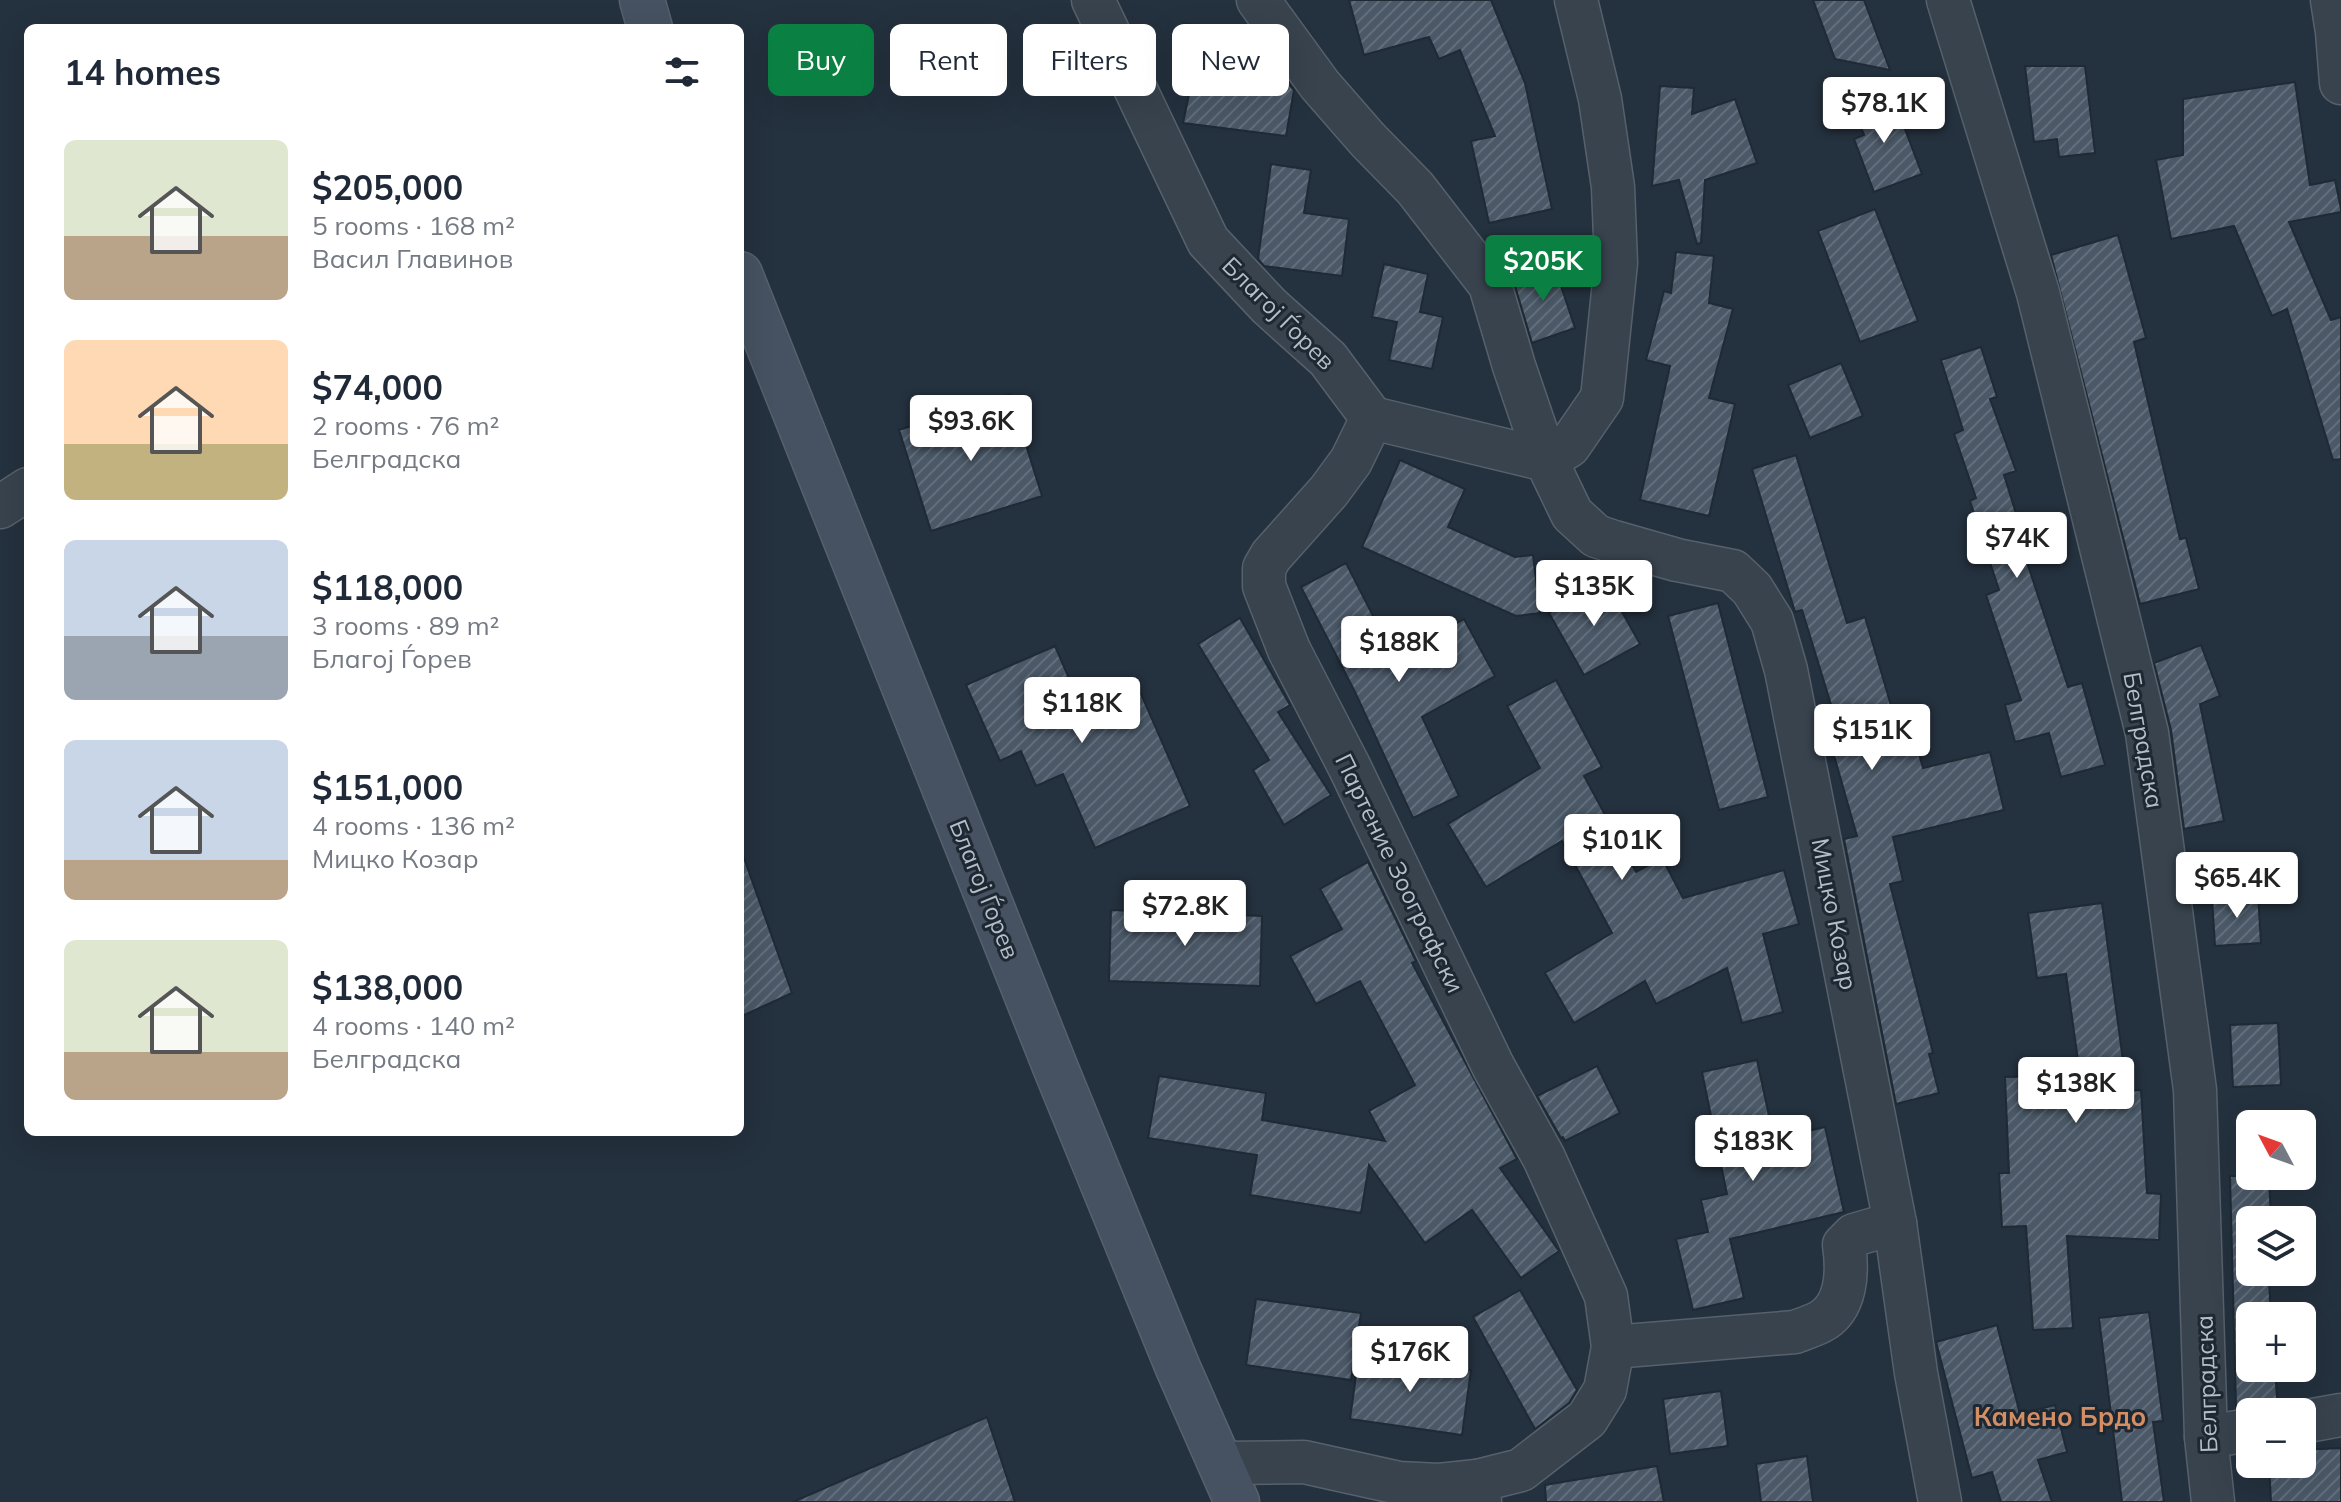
<!DOCTYPE html>
<html lang="en">
<head>
<meta charset="utf-8">
<style>
  :root { --surface:#fff; --page:#f6f6f7; --text:#1f2937; --muted:#747a83; --accent:#0b8043 }
  body { margin:0; font-family:Mulish,sans-serif; background:var(--page); color:var(--text); height:100vh; display:flex; flex-direction:column; font-size:30px; white-space:nowrap }
  * { box-sizing:border-box; margin:0 }
  p { font-size:26px; color:var(--muted) }
  .icon { flex:none; width:44px; height:44px; fill:none; stroke:currentColor; stroke-width:2; stroke-linecap:round; stroke-linejoin:round }
  .map { position:relative; flex:1; overflow:hidden }
  .details { position:absolute; left:24px; top:24px; width:720px; height:1112px; display:flex; flex-direction:column; background:var(--surface); border-radius:12px; box-shadow:0 8px 32px #0002 }
  .details>* { flex:none }
  .top-card { position:absolute; left:768px; top:24px; width:760px; height:72px; display:flex; gap:16px }
  .needle { width:52px; rotate:311deg }
  .fabs { position:absolute; left:2236px; top:1110px; display:grid; gap:16px }
  .fabs a { display:grid; place-items:center; width:80px; height:80px; border-radius:12px; background:var(--surface); box-shadow:0 8px 32px #0002; font-size:40px }
  .price { position:absolute; translate:-50% -68px; padding:0 18px; border-radius:8px; background:#fff; color:#222; font-size:26px; line-height:52px; filter:drop-shadow(0 2px 4px #0008) }
  .price::after { content:''; position:absolute; left:50%; top:48px; width:24px; height:18px; margin-left:-12px; background:inherit; clip-path:polygon(0 0,100% 0,50% 100%) }
  .price.active { background:var(--accent); color:#fff }
  ul { padding:0; list-style:none }
  li { display:flex; align-items:center; gap:24px; height:200px; padding:0 40px }
  li span { display:grid; place-items:center; flex:none; width:224px; height:160px; border-radius:12px; color:#555 }
  li>.icon { margin-inline-start:auto }
  span .icon { width:96px; height:96px; fill:#fffc; stroke-width:1 }
  li b { font-size:34px }
  h2 { display:flex; justify-content:space-between; align-items:center; height:96px; padding:0 40px; font-size:34px }
  .tag { padding:0 28px; border-radius:12px; background:var(--surface); box-shadow:0 8px 32px #0002; font-size:28px; line-height:72px }
  .tag.active { background:var(--accent); color:#fff }
  .map>svg:first-child { display:block }
  .building { fill:url(#building-hatch); stroke:#1f2a35; stroke-width:2 }
  .lines { fill:none; stroke-linecap:round; stroke-linejoin:round }
  .street-casing { stroke:#56616c; stroke-width:45 }
  .secondary-casing { stroke:#56616c; stroke-width:47 }
  .street { stroke:#38434e; stroke-width:42 }
  .secondary { stroke:#465261; stroke-width:44 }
  .labels { text-anchor:middle; dominant-baseline:central; stroke-width:6; stroke-linejoin:round; paint-order:stroke }
  .street-label { font-size:24px; fill:#b4bec9; stroke:#1d2833 }
  .neighbourhood-label { font-size:26px; font-weight:bold; fill:#d48e64; stroke:#1d2833 }
</style>
</head>
<body>
<div class="map">
<svg width="2341" height="1502" viewBox="0 0 2341 1502">
  <defs>
    <pattern id="building-hatch" width="6" height="6" patternUnits="userSpaceOnUse" patternTransform="scale(2)"><rect width="6" height="6" fill="#4a5867"/><path d="M-1 1l2-2M0 6l6-6M5 7l2-2" fill="none" stroke="#626e7b"/></pattern>
  </defs>
  <rect width="100%" height="100%" fill="#24313e"/>
  <g class="building">
    <path d="M1349,0h142l34,83 27,126 -63,14 -18,-82 24,-5 -35,-86 -21,9 -10,-22 -65,18z"/>
    <path d="M1813,0h51l26,70 -55,-11z"/>
    <path d="M1183,23l69,11 -4,44 41,6 5,6 -8,46 -103,-13 10,-48 -18,-3z"/>
    <path d="M2025,66h60l10,87 -36,4 -2,-18 -23,3z"/>
    <path d="M2295,82l15,103 25,-5 6,29v3l-52,10 42,98 10,-3v142l-8,1 -46,-151 -15,7 -38,-90 -63,13 -15,-79 27,-5v-56z"/>
    <path d="M1660,86l34,2 -2,26 43,-15 22,64 -52,17 -4,63 -4,1 -18,-64 -27,6z"/>
    <path d="M1851,99l44,4 27,71 -48,18 -20,-53 10,-4z"/>
    <path d="M1271,164l40,6 -7,43 45,6 -7,57 -78,-10 -6,-7z"/>
    <path d="M1875,209l43,112 -58,21 -42,-111z"/>
    <path d="M2118,235l28,103 -12,4 46,197 6,-1 13,51 -59,15 -89,-349z"/>
    <path d="M1676,252l38,4 -5,47 24,6 -24,89 26,6 -26,112 -69,-16 30,-134 -24,-6 18,-69 7,2z"/>
    <path d="M1553,262l22,66 -43,15 -20,-67z"/>
    <path d="M1384,264l44,10 -8,38 23,5 -11,52 -43,-9 8,-38 -25,-5z"/>
    <path d="M1981,347l16,50 -7,2 26,72 -12,4 21,67 -4,2 47,143 14,-4 23,82 -44,12 -12,-44 -34,9 -10,-37 16,-5 -35,-105 13,-5 -29,-89 6,-3 -22,-64 9,-4 -22,-70z"/>
    <path d="M1841,363l22,53 -53,22 -22,-53z"/>
    <path d="M1010,394l32,102 -111,35 -32,-101z"/>
    <path d="M1796,455l51,168 18,-6 30,102 13,-4 15,53 67,-16 14,58 -111,27 10,44 -13,3 43,169 -4,1 10,39 -43,11 -52,-265 13,-3 -28,-98 11,-4 -38,-124 -7,2 -43,-143z"/>
    <path d="M1400,460l65,29 -17,38 67,30 18,-2 7,58 -24,3 -154,-69z"/>
    <path d="M1346,563l48,94 70,-38 31,57 -73,41 37,79 -46,22 -58,-126 -54,-105z"/>
    <path d="M1604,580l36,64 -56,31 -35,-62z"/>
    <path d="M1718,603l50,194 -49,13 -51,-194z"/>
    <path d="M1240,618l50,87 -12,7 53,83 -47,30 -31,-55 16,-10 -71,-116z"/>
    <path d="M2201,645l19,51 -20,8 24,117 -40,8 -13,-99 -17,-67z"/>
    <path d="M1055,646l28,65 55,-24 52,119 -95,42 -32,-74 -27,12 -15,-35 -21,10 -34,-76z"/>
    <path d="M1556,680l46,87 -18,9 52,96 26,-14 21,40 101,-28 15,54 -36,10 20,78 -41,11 -15,-55 -71,36 -11,-23 -71,42 -29,-50 67,-40 -50,-92 -76,46 -38,-63 92,-56 -33,-62z"/>
    <path d="M744,858l48,135 -52,24v-158z"/>
    <path d="M1368,862l48,99 -4,2 105,196 -17,9 59,83 -38,27 -49,-68 -47,33 -56,-78 -8,48 -111,-18 7,-40 -109,-17 11,-62 107,17 -4,27 123,21 -16,-30 46,-26 -55,-104 -44,23 -26,-48 52,-27 -22,-40z"/>
    <path d="M2258,894l3,49 -46,3 -3,-48z"/>
    <path d="M2102,903l25,188 14,-1 6,103 14,1 -2,46 -92,-4 6,92 -40,2 -7,-104 -24,1 -3,-54h10l-4,-96 75,-2 -14,-101 -29,4 -9,-65z"/>
    <path d="M1111,910l151,6 -2,70 -151,-5z"/>
    <path d="M2278,1023l3,62 -48,2 -3,-62z"/>
    <path d="M1757,1060l17,79 51,-12 19,85 -114,27 14,59 -51,12 -17,-71 32,-7 -7,-32 26,-6 -25,-122z"/>
    <path d="M1597,1066l23,47 -55,28 -2,-4 -2,1 -24,-42z"/>
    <path d="M2230,1176h39l2,44h-21v52h23l1,9h-5l2,35h-21v52h25l3,44h-13l-7,-5 -11,-1 -11,2z"/>
    <path d="M1520,1290l57,100 -8,13 -34,26 -62,-112z"/>
    <path d="M1256,1299l105,14 -10,67 -105,-15z"/>
    <path d="M2149,1312l14,109 -10,1 11,80h-42l-23,-184z"/>
    <path d="M1997,1325l23,89 35,-9 12,47 -29,8 14,42h-51l-9,-30 -20,6 -36,-136z"/>
    <path d="M1359,1354l112,16 -9,65 -112,-16z"/>
    <path d="M1721,1391l7,55 -58,8 -7,-55z"/>
    <path d="M987,1417l28,85h-222z"/>
    <path d="M2341,1448v54h-70l-2,-38h33v-14z"/>
    <path d="M1807,1456l6,46h-52l-5,-38z"/>
    <path d="M1657,1466l7,36h-118l-1,-17z"/>
  </g>
  <g class="lines">
    <g class="street-casing">
      <g id="street">
        <path d="M1093,0l115,241 61,65 59,53 44,59 174,42"/>
        <path d="M1258,0l62,85 48,55 47,48 75,97 24,81 32,94 26,54 24,22 18,6 63,18 56,11 19,18 20,32 14,49 109,553 21,150 24,129"/>
        <path d="M1948,0l90,293 109,440 48,357 11,347 7,65"/>
        <path d="M2332,0l5,32 4,51"/>
        <path d="M1372,418l-21,43 -22,30 -58,65 -7,12v18l25,64 60,116 144,300 51,92 62,138 7,51 -8,43 -18,29 -66,51 -44,11"/>
        <path d="M1546,460l23,-14 33,-48 14,-135 -3,-76 -13,-88 -24,-99"/>
        <path d="M0,507l28,-18"/>
        <path d="M1613,1347l182,-15c8,-3 17,-6 25,-10 27,-14 28,-50 24,-77l10,-10 41,-12"/>
        <path d="M2302,1422l39,-7"/>
        <path d="M2206,1437l44,-7"/>
        <path d="M1221,1463l83,-1 95,21 40,2 38,-4 3,21"/>
      </g>
    </g>
    <g class="secondary-casing">
      <g id="secondary">
        <path d="M642,0l8,28"/>
        <path d="M740,274l316,795 122,299 59,134"/>
      </g>
    </g>
    <use href="#street" class="street"/>
    <use href="#secondary" class="secondary"/>
  </g>
  <g class="labels">
    <g class="street-label">
      <text transform="translate(1279 313) rotate(45)">Благој Ѓорев</text>
      <text transform="translate(2144 740) rotate(80)">Белградска</text>
      <text transform="translate(1400 873) rotate(64)">Партение Зоографски</text>
      <text transform="translate(985 889) rotate(68)">Благој Ѓорев</text>
      <text transform="translate(1835 914) rotate(79)">Мицко Козар</text>
      <text transform="translate(2206 1384) rotate(-92)">Белградска</text>
    </g>
    <g class="neighbourhood-label">
      <text x="2060" y="1416">Камено Брдо</text>
    </g>
  </g>
</svg>
<div class="fabs">
<a><svg class="needle" viewBox="-14 -14 28 28"><path d="M0-13l5 13h-10z" fill="#e53935"/><path d="M0 13l5-13h-10z" fill="#747a83"/></svg></a>
<a><svg class="icon" aria-label="layers" viewBox="0 0 24 24"><path d="M12 4l9 5-9 5-9-5zM3 14l9 5 9-5"/></svg></a>
<a>+</a>
<a>−</a>
</div>
<b class="price" style="left:1884px;top:145px">$78.1K</b>
<b class="price active" style="left:1543px;top:303px">$205K</b>
<b class="price" style="left:971px;top:463px">$93.6K</b>
<b class="price" style="left:2017px;top:580px">$74K</b>
<b class="price" style="left:1594px;top:628px">$135K</b>
<b class="price" style="left:1399px;top:684px">$188K</b>
<b class="price" style="left:1082px;top:745px">$118K</b>
<b class="price" style="left:1872px;top:772px">$151K</b>
<b class="price" style="left:1622px;top:882px">$101K</b>
<b class="price" style="left:2237px;top:920px">$65.4K</b>
<b class="price" style="left:1185px;top:948px">$72.8K</b>
<b class="price" style="left:2076px;top:1125px">$138K</b>
<b class="price" style="left:1753px;top:1183px">$183K</b>
<b class="price" style="left:1410px;top:1394px">$176K</b>
<div class="top-card">
<a class="tag active">Buy</a>
<a class="tag">Rent</a>
<a class="tag">Filters</a>
<a class="tag">New</a>
</div>
<section class="details">
<h2>14 homes<svg class="icon" aria-label="filters" viewBox="0 0 24 24"><path d="M4 7h16M4 17h16"/><circle cx="9" cy="7" r="2"/><circle cx="15" cy="17" r="2"/></svg></h2>
<ul>
<li><span style="background:linear-gradient(#dfe7d0 60%,#b9a48a 0)"><svg class="icon" aria-label="home" viewBox="0 0 24 24"><path d="M3 11l9-7 9 7M6 9v11h12V9"/></svg></span><div><b>$205,000</b><p>5 rooms · 168 m²</p><p>Васил Главинов</p></div></li>
<li><span style="background:linear-gradient(#ffd9b3 65%,#c2b280 0)"><svg class="icon" aria-label="home" viewBox="0 0 24 24"><path d="M3 11l9-7 9 7M6 9v11h12V9"/></svg></span><div><b>$74,000</b><p>2 rooms · 76 m²</p><p>Белградска</p></div></li>
<li><span style="background:linear-gradient(#c9d6e8 60%,#9aa5b1 0)"><svg class="icon" aria-label="home" viewBox="0 0 24 24"><path d="M3 11l9-7 9 7M6 9v11h12V9"/></svg></span><div><b>$118,000</b><p>3 rooms · 89 m²</p><p>Благој Ѓорев</p></div></li>
<li><span style="background:linear-gradient(#c9d6e8 75%,#b9a48a 0)"><svg class="icon" aria-label="home" viewBox="0 0 24 24"><path d="M3 11l9-7 9 7M6 9v11h12V9"/></svg></span><div><b>$151,000</b><p>4 rooms · 136 m²</p><p>Мицко Козар</p></div></li>
<li><span style="background:linear-gradient(#dfe7d0 70%,#b9a48a 0)"><svg class="icon" aria-label="home" viewBox="0 0 24 24"><path d="M3 11l9-7 9 7M6 9v11h12V9"/></svg></span><div><b>$138,000</b><p>4 rooms · 140 m²</p><p>Белградска</p></div></li>
</ul>
</section>
</div>
</body>
</html>
